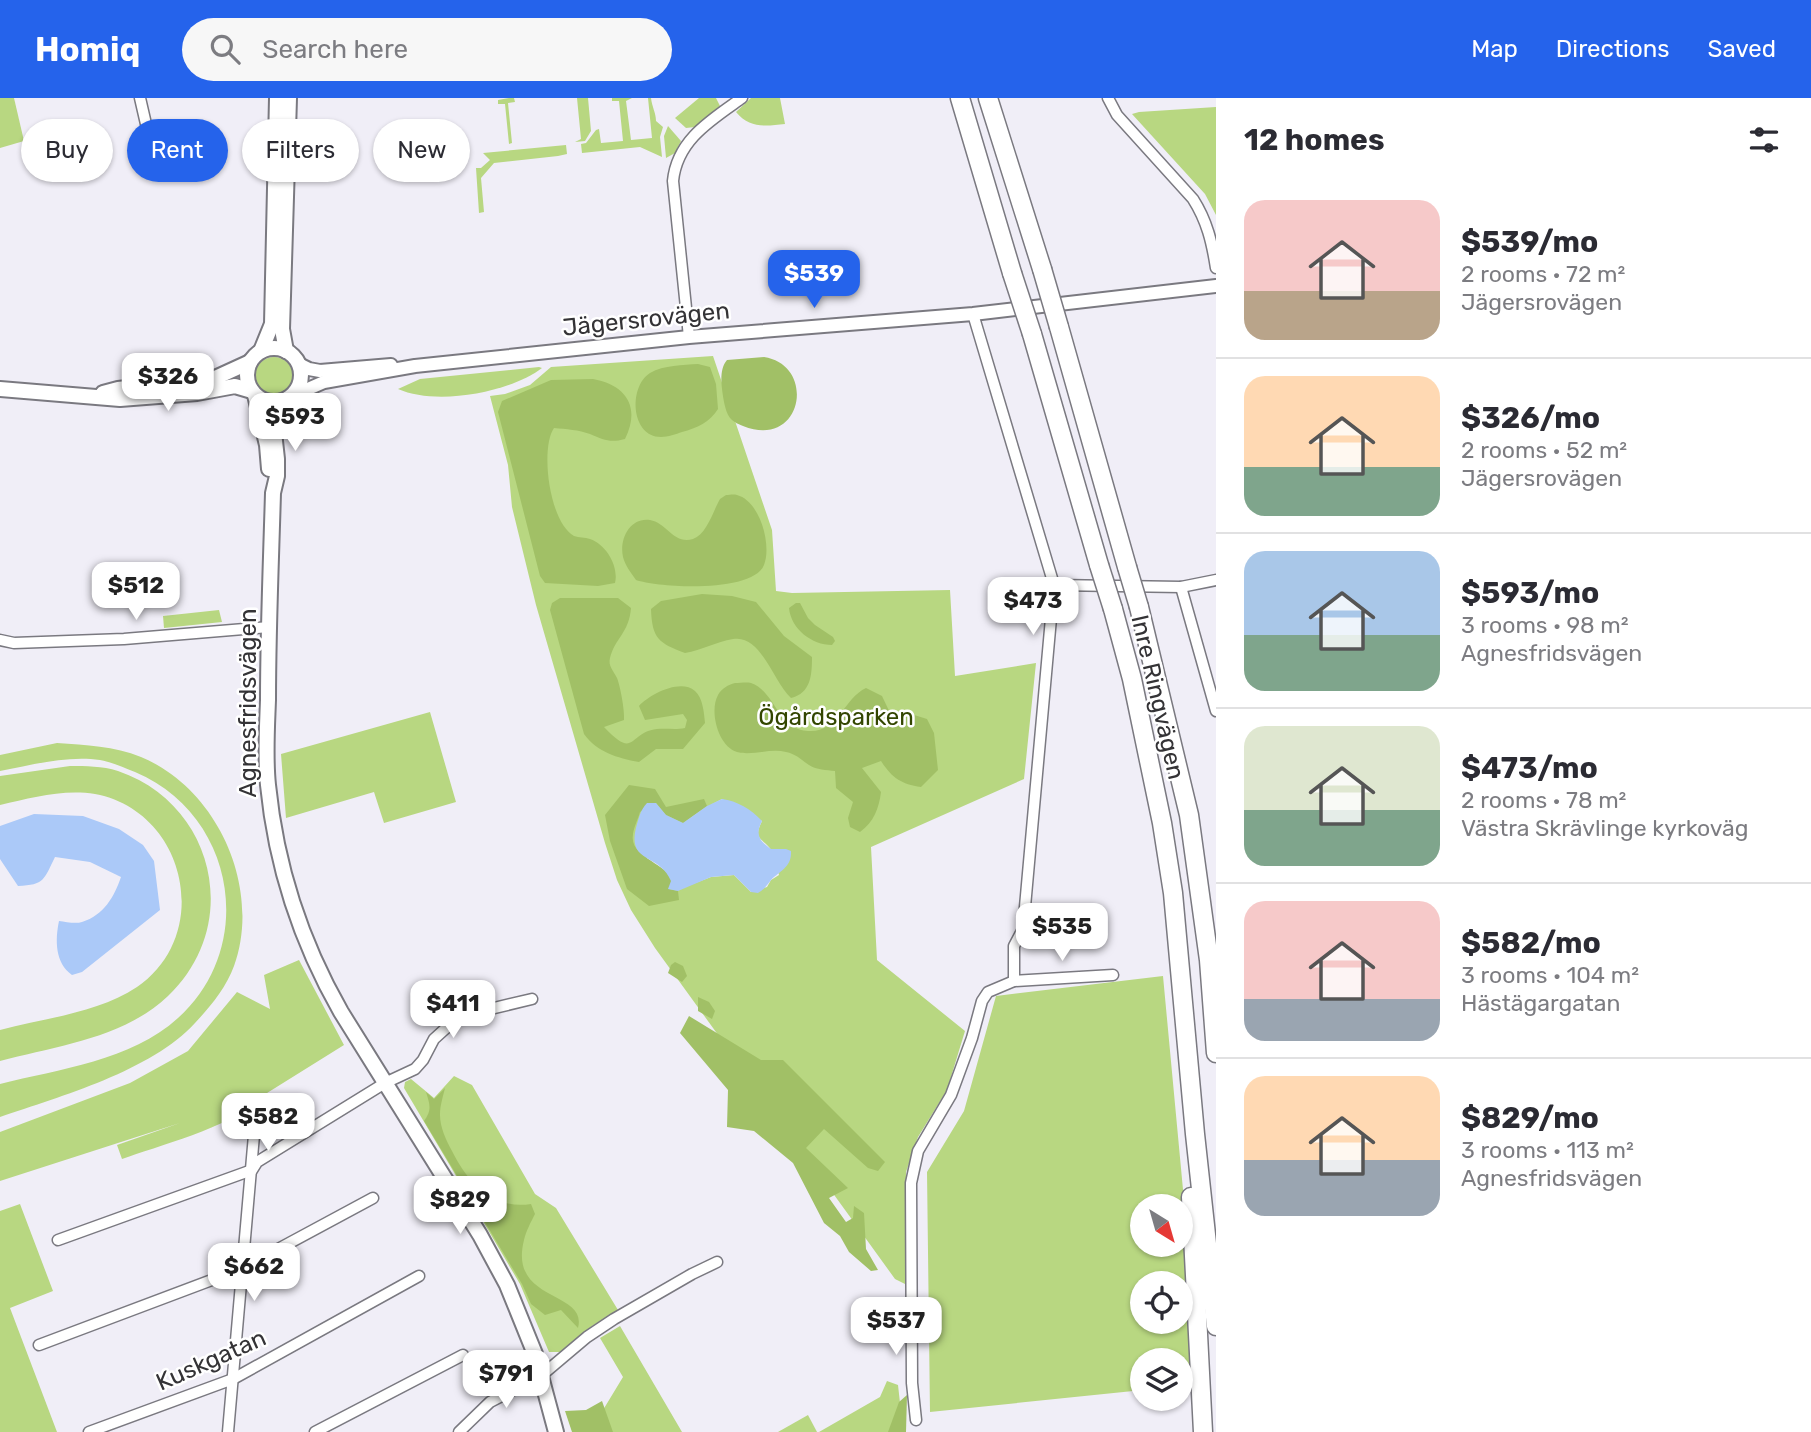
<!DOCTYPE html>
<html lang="en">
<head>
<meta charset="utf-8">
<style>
  :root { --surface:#fff; --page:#f7f7f7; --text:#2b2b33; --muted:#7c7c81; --line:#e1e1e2; --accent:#2563eb }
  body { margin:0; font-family:Rubik,sans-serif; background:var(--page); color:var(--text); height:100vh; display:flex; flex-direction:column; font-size:26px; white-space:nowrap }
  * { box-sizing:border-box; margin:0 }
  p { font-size:23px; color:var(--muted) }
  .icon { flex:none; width:38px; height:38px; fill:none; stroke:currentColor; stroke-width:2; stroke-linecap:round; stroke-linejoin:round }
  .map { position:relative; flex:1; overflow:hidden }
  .sheet { display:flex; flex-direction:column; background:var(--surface); width:595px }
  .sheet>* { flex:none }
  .guide { position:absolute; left:21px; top:21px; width:665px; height:63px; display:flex; gap:14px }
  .needle { width:46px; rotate:143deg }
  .controls { position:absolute; left:1130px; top:1096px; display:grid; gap:14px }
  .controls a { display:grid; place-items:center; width:63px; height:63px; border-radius:50%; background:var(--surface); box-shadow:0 2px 5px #0004; font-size:35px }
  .price { position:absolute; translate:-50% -60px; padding:0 16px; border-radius:14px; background:#fff; color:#222; font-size:23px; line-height:46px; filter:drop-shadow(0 2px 4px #0008) }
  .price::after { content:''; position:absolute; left:50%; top:42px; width:21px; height:16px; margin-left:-10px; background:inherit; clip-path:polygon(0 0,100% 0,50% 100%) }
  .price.current { background:var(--accent); color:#fff }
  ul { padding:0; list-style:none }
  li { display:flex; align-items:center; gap:21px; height:175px; padding:0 28px }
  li+li { border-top:2px solid var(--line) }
  li span { display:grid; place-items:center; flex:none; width:196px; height:140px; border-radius:21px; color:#555 }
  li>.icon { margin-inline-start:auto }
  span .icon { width:84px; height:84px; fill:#fffc; stroke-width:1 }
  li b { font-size:30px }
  h2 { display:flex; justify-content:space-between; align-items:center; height:84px; padding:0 28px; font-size:30px }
  .tag { padding:0 24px; border-radius:32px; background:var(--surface); box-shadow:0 2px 5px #0004; font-size:24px; line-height:63px }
  .tag.current { background:var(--accent); color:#fff }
  header { display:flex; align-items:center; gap:42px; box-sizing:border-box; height:98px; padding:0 35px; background:var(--accent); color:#fff }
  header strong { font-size:33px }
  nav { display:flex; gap:38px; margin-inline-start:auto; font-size:24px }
  .search { width:490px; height:63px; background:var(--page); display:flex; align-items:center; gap:18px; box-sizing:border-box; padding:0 24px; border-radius:38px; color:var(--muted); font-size:26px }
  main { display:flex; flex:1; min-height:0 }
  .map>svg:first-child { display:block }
  .green { fill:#b8d781; fill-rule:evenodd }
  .forest { fill:#a1c066 }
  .water { fill:#abc9f8 }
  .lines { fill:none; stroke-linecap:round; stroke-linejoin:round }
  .minor-casing { stroke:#7a7980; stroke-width:13 }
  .tertiary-casing { stroke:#7a7980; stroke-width:16 }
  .secondary-casing { stroke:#7a7980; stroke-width:18 }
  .motorway-casing { stroke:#7a7980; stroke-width:21 }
  .minor { stroke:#fff; stroke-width:10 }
  .tertiary { stroke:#fff; stroke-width:12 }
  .secondary { stroke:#fff; stroke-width:14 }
  .motorway { stroke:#fff; stroke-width:18 }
  .motorway-bridge-casing { stroke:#7a7980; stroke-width:21; stroke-linecap:butt }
  .motorway-bridge { stroke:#fff; stroke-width:18 }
  .labels { text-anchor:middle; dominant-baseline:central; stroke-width:5; stroke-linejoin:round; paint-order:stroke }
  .street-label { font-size:24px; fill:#343336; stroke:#fff }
  .park-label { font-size:24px; fill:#334600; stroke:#fff }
</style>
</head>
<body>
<header>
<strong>Homiq</strong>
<div class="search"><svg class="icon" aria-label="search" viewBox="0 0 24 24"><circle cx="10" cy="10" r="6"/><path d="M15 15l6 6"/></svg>Search here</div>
<nav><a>Map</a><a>Directions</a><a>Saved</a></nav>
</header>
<main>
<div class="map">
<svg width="1216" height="1334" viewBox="0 0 1216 1334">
  <rect width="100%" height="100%" fill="#f0eef7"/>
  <g class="green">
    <path d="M0,0h14l10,43 -24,7z"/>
    <path d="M509,0h5l1,4 -7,1 4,40 -3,1 -4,-40h-7v-4z"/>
    <path d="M577,0h11l3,33 -6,10 -10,1 6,-3z"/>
    <path d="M612,0h20l-6,3 5,39 21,-2 -4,-40h3c1,9 5,15 5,23l7,6 -3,10 2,20 -22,-10 -58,6 -1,-9 5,-1 10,-13 3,-1 2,14 22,-2 -4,-40h-7z"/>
    <path d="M699,0h17l4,8 -25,21 -9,1 -11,-10z"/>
    <path d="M751,0h29l5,26c-19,2 -35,5 -49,-12z"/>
    <path d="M1216,9v108l-11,-21 -73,-80 7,-2z"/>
    <path d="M668,28l13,15 -6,12 -9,5 -2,-22z"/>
    <path d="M566,47l1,9 -9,2 -64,7 -13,15 3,34 -5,1 -3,-45h5l9,-8 -7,-7z"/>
    <path d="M713,258l59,174 4,61 16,2 158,-3 5,86 81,-13 -12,116 -153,68 6,113 88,71 -18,59 -29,47 -12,35 -1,112 -10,-5 -26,-36 -214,-295 -24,-38 -14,-30 -12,-37 -69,-238 -24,-98 -4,-42 -18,-69 15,-2 25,-9 21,-18zM722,701l40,22c-10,20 1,16 10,30 4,6 5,17 7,24l-8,5 -4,7 -16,5 -17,-17 -23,2 -21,8 -44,-26c23,-23 46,-46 76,-60z"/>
    <circle cx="274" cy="278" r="19"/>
    <path d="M539,269l3,1c-33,25 -106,38 -144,21l22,-10z"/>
    <path d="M219,512l3,12 -58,6 -1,-12z"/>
    <path d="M430,614l26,90 -72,21 -10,-31 -88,26 -5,-64z"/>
    <path d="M57,645c29,2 57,3 84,14 77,32 121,131 93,209 -8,22 -24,41 -39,57 -44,48 -134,73 -195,94v-33c59,-15 131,-23 178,-66 80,-72 57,-204 -43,-246 -11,-4 -23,-10 -35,-12 -32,-5 -68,5 -100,11v-16z"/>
    <path d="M70,668c16,0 32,0 48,5 97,33 125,154 50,225 -44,42 -111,50 -168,65v-31c45,-12 98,-17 137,-43 77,-53 49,-176 -42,-193 -33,-5 -64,4 -95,11v-29z"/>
    <path d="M299,862l45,85 -85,53c-21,27 -102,48 -137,61l-5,-14 63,-22 -180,58v-49l130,-49 58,-32 49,-59 33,17 -6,-34z"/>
    <path d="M1163,878l25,267 4,142 -11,1v-26h-38v30l-213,22 -3,-240 37,-61 32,-115zM1143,1108h38v38h-38zM1143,1185h38v38h-38z"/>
    <path d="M454,978l18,9 63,109 21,14 62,102 -26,16 -31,26h-12l-29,-68 -116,-196 1,-6 6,-3 23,19z"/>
    <path d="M20,1106l33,87 -43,17 47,124h-57v-221z"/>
    <path d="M620,1228l62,106h-71l-8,-22 20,-33 -23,-39z"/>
    <path d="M887,1283l11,4 2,18 -10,29h-71l61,-35z"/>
    <path d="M808,1317l9,17h-39z"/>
  </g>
  <g class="forest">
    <path d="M764,259c53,8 39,93 -21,69 -13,-5 -16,-10 -19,-24 -2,-12 -6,-32 3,-42z"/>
    <path d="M698,266l12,3 6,17 2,25c-8,13 -21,19 -36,23 -6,2 -14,5 -21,5 -30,0 -33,-50 -11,-64 14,-8 33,-8 48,-9z"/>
    <path d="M593,281c33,6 48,28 32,60 -15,4 -21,1 -35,-5 -11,-4 -24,-5 -36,-6 -14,20 -5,94 20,108 5,2 11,1 16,3 17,6 29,28 25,44l-17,3 -53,-3 -5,-7 -42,-164 4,-11 49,-21z"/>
    <path d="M726,397c4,0 7,-1 11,0 23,6 35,50 27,70 -11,28 -104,23 -128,15 -5,-7 -11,-15 -13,-23 -4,-18 7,-40 27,-37 17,3 24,25 43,19 14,-5 20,-28 27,-40z"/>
    <path d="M702,496l30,2 24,6 28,34 28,21c0,18 -1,36 -21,41 -18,-17 -30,-64 -58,-59 -17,3 -31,11 -48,14 -26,-10 -33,-14 -34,-44l10,-8z"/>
    <path d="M560,500h58l13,10c-2,25 -16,30 -21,50 -2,8 3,12 7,20 3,7 8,33 7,42l-20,7c32,34 24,5 53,2 10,-1 18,1 28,-1l2,-8 -4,-6 -38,6 -6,-14c10,-11 41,-28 56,-15 8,7 9,22 10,32l-22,26h-27l-17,13c-22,-4 -42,-10 -55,-28l-34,-124 2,-7z"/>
    <path d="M796,505h4l8,15 7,7 18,12 2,4 -3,4c-20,0 -41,-16 -43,-37z"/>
    <path d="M735,585c5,0 12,-1 16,0 24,8 27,47 57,48 30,2 36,-33 58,-43l16,8 10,21 19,-3 16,5 7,14 4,37 -17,17c-20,-3 -29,-9 -40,-26l-19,7 19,24c-2,16 -7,30 -21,40l-10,-5 -2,-9 5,-16 -17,-14 -1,-17c-9,-1 -18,-1 -26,-6 -9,-6 -13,-11 -23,-13 -16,-4 -34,4 -49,0 -19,-6 -28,-41 -19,-57 4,-7 10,-10 17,-12z"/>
    <path d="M629,687l26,4 11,18 38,-8 3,7 -24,17 -17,-8 -10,-12 -16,9c-2,7 -6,15 -7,22 -4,23 30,27 39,46l-3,9 9,2 1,9 -30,6 -22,-17 -17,-48 -5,-26z"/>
    <path d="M675,864l8,4 4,10 -5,6 -14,-9 3,-8z"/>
    <path d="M698,899l11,5 6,9 -3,8 -14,-8z"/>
    <path d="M689,918l72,44h22l102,102 -7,9 -10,-3 -44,-39 -18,19 42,40 -19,10 17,24 7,-4 1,-12 10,7 2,36 12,21 -7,1 -22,-19 -9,-16 -16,-13 -31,-60 -39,-32 -27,-4 1,-37 -48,-57z"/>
    <path d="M445,990c-2,9 -5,17 -5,27 0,12 6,25 12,36 16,32 41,59 79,53l4,10c-4,8 -9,17 -11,26 -16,63 64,50 54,88l-17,-18 -16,5 -14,-11 -9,-20 -98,-163c8,-11 6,-16 2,-29l8,7z"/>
    <path d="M907,1297l-1,37h-18l11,-30z"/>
    <path d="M602,1303l11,31h-41l-7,-21 21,-1z"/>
  </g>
  <g class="water">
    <path d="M722,701c15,2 29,10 40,22 -7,13 -3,20 9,28h15l5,2c1,16 -11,20 -20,29 -5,6 -6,9 -13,13l-7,-1 -17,-17 -23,2 -33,14 -10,-2 3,-8c-12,-29 -46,-16 -34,-57 3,-9 3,-13 10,-21h9l10,12 17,8 24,-17z"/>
    <path d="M34,716l49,2 36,13 24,16 11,16 6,49 -78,62 -10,3c-17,-12 -17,-35 -13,-54 7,1 17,3 23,1 22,-7 32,-25 39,-45l-31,-15 -35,-5c-11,22 -10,28 -37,29l-18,-27v-33z"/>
  </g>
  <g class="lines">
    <g class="minor-casing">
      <g id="minor">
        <path d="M140,0l12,52"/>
        <path d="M1108,0l9,17 76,84c14,22 19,43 23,69"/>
        <path d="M973,216l81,271 -31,344 -9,17v35"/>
        <path d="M689,239l-16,-156c4,-41 38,-61 69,-83"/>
        <path d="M1054,487l127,2 35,-7"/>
        <path d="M1181,489l35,124"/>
        <path d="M0,542l14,3 110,-4 145,-12"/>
        <path d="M58,1142l194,-70 5,-8 128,-79 30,-14 8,-9 11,-21 21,-19 14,-6 63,-15"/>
        <path d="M39,1247l202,-76 132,-71"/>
        <path d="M916,1322l-4,-37 -1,-200 7,-32 33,-56 21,-57 10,-37 6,-9 26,-11 99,-6"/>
        <path d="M89,1334l144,-53 186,-103"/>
        <path d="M228,1334l26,-297"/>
        <path d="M315,1334l148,-77"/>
        <path d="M459,1334l31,-30 52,-27 45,-38 27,-18 78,-45 25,-12"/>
      </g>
    </g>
    <g class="tertiary-casing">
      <g id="tertiary">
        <path d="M299,266l10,5 11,2 71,-6"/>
        <path d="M292,298l32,-14 91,-16 274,-29 284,-23 243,-28"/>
      </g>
    </g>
    <g class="secondary-casing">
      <g id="secondary">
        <circle cx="274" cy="277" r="27"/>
        <path d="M261,253l11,-27 5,-226"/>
        <path d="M286,253l-4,-22 7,-231"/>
        <path d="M0,291l120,10 77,-6 38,-7 17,5"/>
        <path d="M103,295l15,-4 97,-11 35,-16"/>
        <path d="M255,297l12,50 2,24"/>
        <path d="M287,301l-10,11 -4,13 4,36v17l-4,17c-2,69 -5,138 -5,207 -1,28 -3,57 0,85 8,80 33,157 73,227l139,223 27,50 28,69 21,78"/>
      </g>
    </g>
    <g class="motorway-casing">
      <g id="motorway">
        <path d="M960,0l52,175"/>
        <path d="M988,0l54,171"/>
        <path d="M1059,229l68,240"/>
        <path d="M1032,236l67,231"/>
        <path d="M1139,509l50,208 20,145 7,93"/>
        <path d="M1113,511l19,70 30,144 11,70 22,241 21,192"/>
        <path d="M1191,1099l12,235"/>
      </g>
    </g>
    <use href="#minor" class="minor"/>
    <use href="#tertiary" class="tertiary"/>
    <use href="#secondary" class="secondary"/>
    <use href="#motorway" class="motorway"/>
    <g class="motorway-bridge-casing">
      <g id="motorway-bridge">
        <path d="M1042,171l17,58"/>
        <path d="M1012,175l20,61"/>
        <path d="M1099,467l14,44"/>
        <path d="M1127,469l12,40"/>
      </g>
    </g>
    <use href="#motorway-bridge" class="motorway-bridge"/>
  </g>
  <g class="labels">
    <g class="street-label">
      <text transform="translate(646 221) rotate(-6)">Jägersrovägen</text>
      <text transform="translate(1158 599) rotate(77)">Inre Ringvägen</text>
      <text transform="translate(248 605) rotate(-90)">Agnesfridsvägen</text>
      <text transform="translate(211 1262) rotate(-24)">Kuskgatan</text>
    </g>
    <g class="park-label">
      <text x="836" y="619">Ögårdsparken</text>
    </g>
  </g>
</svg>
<div class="controls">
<a><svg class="needle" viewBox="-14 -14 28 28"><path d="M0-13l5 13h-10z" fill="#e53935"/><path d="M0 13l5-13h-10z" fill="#7c7c81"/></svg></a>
<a><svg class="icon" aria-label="locate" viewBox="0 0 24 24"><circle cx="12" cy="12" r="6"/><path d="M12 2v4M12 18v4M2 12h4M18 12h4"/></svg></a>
<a><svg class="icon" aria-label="layers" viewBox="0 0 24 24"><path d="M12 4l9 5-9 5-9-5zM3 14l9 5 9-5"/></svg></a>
</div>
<b class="price current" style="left:814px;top:212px">$539</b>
<b class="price" style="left:168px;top:315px">$326</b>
<b class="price" style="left:295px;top:355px">$593</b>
<b class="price" style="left:136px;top:524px">$512</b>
<b class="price" style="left:1033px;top:539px">$473</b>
<b class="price" style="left:1062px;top:865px">$535</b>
<b class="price" style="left:453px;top:942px">$411</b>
<b class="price" style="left:268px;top:1055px">$582</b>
<b class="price" style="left:460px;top:1138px">$829</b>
<b class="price" style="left:254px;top:1205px">$662</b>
<b class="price" style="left:896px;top:1259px">$537</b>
<b class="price" style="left:506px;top:1312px">$791</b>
<div class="guide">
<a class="tag">Buy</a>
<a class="tag current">Rent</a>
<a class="tag">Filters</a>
<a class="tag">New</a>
</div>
</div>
<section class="sheet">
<h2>12 homes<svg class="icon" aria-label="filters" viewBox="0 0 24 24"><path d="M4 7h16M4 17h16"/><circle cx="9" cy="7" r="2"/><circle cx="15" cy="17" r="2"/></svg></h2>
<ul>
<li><span style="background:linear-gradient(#f6c9c9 65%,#b9a48a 0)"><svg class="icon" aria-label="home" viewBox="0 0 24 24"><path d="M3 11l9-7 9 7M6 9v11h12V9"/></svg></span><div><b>$539/mo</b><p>2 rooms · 72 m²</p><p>Jägersrovägen</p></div></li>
<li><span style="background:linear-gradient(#ffd9b3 65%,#7fa58c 0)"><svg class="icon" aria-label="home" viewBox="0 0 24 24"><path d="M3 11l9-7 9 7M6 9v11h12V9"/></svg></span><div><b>$326/mo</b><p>2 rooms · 52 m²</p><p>Jägersrovägen</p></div></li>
<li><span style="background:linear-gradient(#a9c7e8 60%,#7fa58c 0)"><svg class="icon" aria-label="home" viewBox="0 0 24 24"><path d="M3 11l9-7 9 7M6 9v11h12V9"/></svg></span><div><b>$593/mo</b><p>3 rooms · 98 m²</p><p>Agnesfridsvägen</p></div></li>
<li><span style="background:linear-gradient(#dfe7d0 60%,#7fa58c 0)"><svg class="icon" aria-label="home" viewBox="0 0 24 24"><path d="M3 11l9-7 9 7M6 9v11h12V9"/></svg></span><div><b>$473/mo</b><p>2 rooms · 78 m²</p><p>Västra Skrävlinge kyrkoväg</p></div></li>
<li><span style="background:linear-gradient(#f6c9c9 70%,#9aa5b1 0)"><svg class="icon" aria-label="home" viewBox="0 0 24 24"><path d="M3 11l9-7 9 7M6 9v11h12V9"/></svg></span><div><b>$582/mo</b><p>3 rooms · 104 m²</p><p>Hästägargatan</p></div></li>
<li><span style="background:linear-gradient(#ffd9b3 60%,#9aa5b1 0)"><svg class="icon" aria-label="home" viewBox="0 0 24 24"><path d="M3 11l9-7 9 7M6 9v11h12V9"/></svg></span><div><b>$829/mo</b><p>3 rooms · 113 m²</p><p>Agnesfridsvägen</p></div></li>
</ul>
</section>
</main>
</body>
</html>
